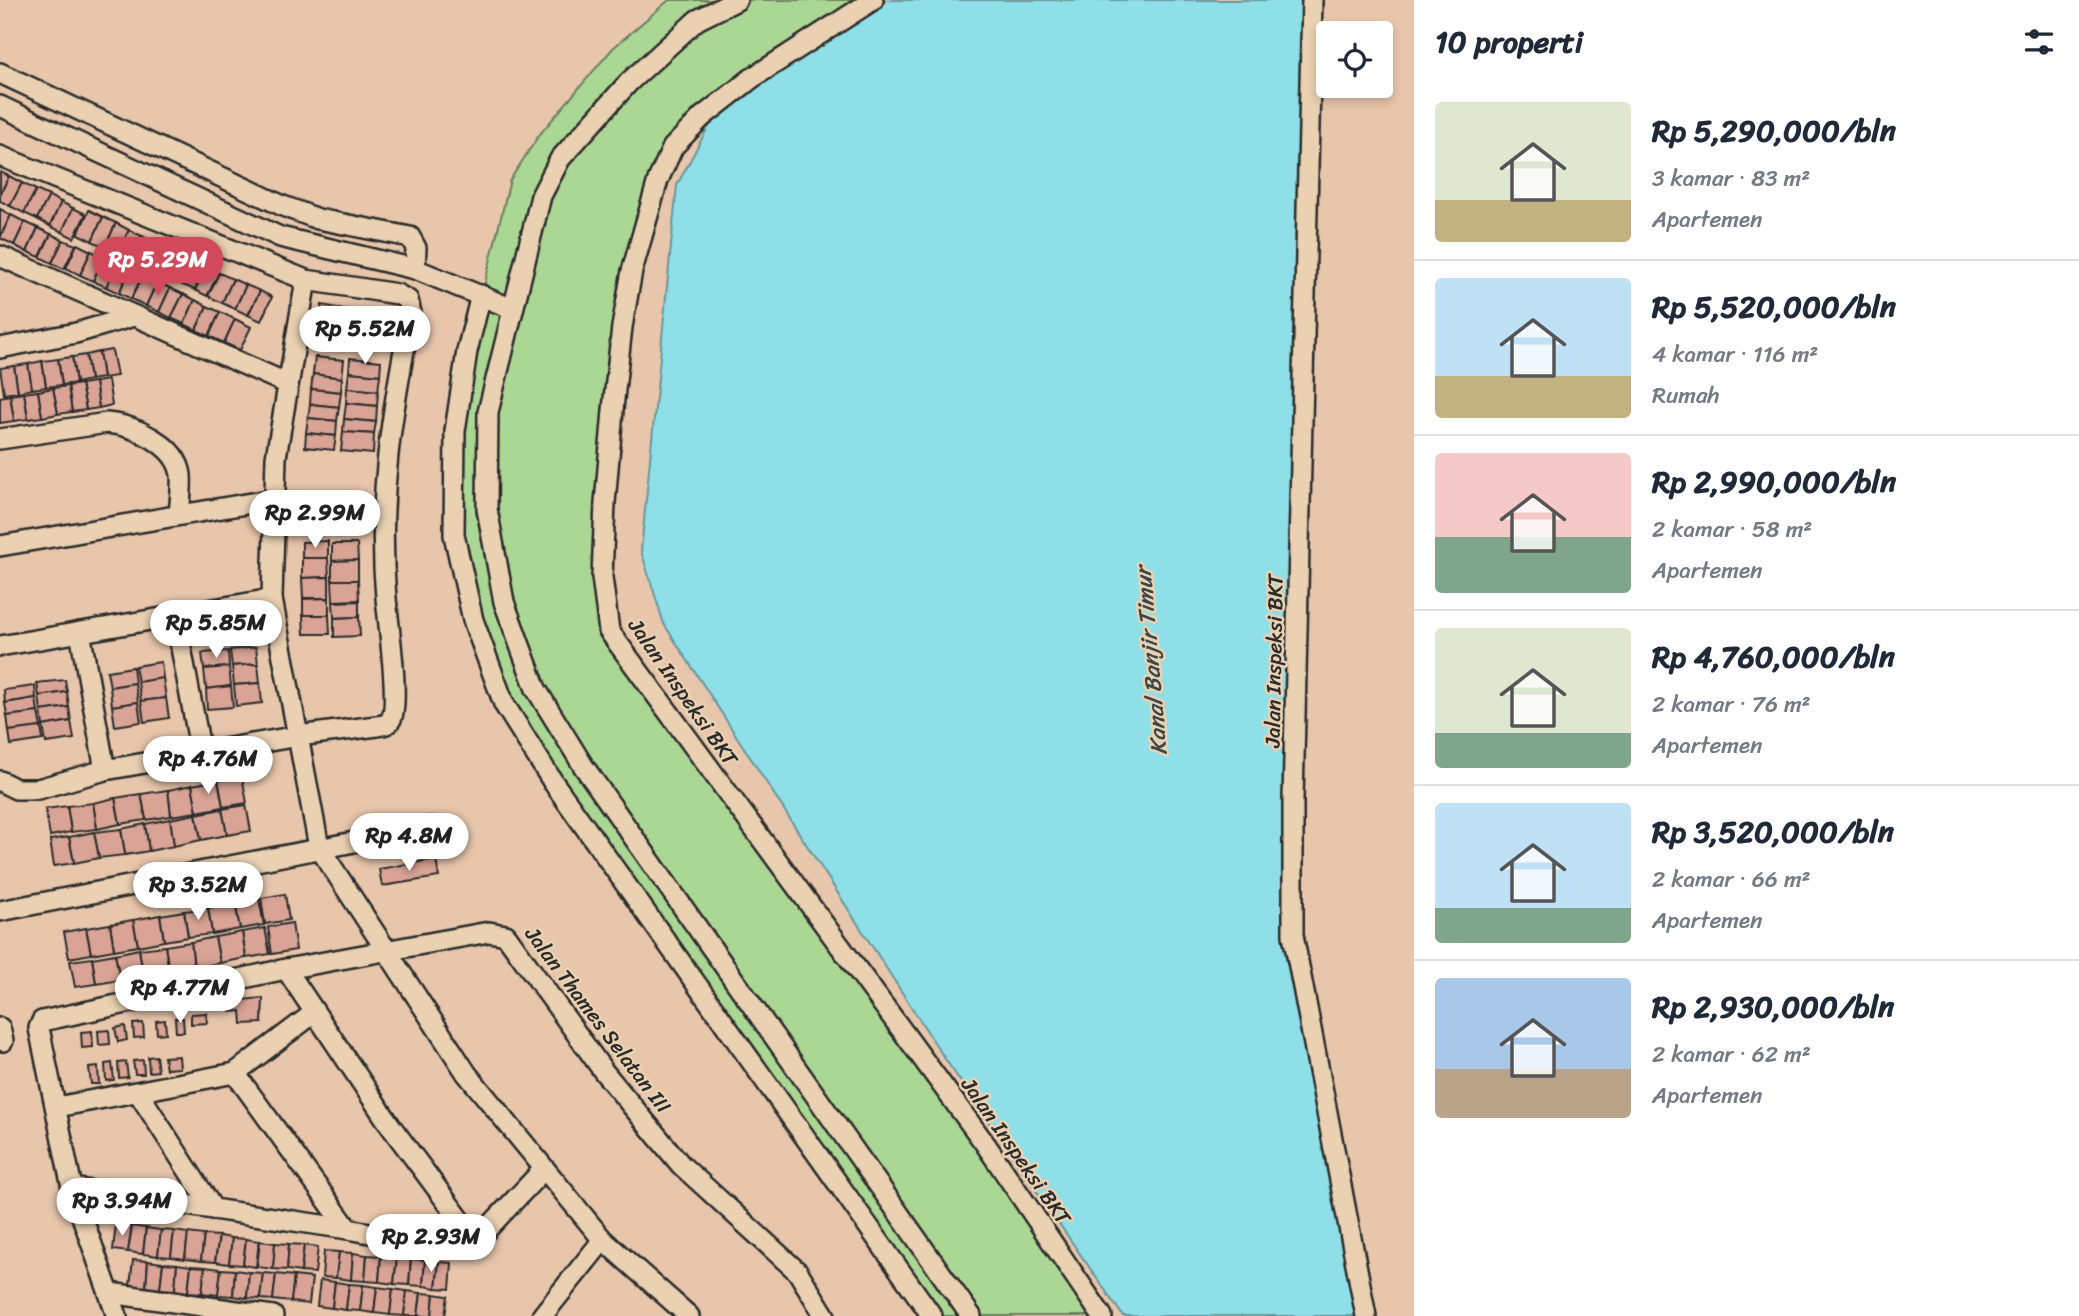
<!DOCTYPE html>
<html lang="id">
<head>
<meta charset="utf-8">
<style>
  :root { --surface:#fff; --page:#f2f2f3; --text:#1f2937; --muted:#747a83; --line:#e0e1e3; --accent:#d1495b }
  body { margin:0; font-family:Sriracha,sans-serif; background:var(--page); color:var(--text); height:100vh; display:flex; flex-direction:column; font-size:26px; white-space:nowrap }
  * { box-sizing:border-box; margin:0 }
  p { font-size:23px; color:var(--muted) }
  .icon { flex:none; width:38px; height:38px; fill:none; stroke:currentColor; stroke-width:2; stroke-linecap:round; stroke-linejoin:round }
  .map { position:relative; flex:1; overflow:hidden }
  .sheet { display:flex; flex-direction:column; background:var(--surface); width:665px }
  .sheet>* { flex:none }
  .controls { position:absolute; left:1316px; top:21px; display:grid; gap:14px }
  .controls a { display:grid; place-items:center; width:77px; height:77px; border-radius:7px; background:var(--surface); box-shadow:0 4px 10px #0003; font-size:35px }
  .price { position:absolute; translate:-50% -60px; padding:0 16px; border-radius:24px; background:#fff; color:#222; font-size:23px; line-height:46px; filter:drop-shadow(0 2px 4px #0008) }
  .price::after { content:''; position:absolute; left:50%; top:42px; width:21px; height:16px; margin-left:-10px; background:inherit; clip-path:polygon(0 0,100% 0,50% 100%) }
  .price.current { background:var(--accent); color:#fff }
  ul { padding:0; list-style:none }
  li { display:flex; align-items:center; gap:21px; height:175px; padding:0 21px }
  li+li { border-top:2px solid var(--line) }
  li span { display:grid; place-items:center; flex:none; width:196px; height:140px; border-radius:7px; color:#555 }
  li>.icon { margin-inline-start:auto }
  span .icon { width:84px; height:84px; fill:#fffc; stroke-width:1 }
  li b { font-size:30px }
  h2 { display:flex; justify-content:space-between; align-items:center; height:84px; padding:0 21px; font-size:30px }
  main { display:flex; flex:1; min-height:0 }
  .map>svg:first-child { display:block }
  .green { fill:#abd795; stroke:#6b8160; stroke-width:2 }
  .water { fill:#8edfe7; stroke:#66979c; stroke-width:2 }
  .building { fill:#d9a496; stroke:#2b2b2b; stroke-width:2 }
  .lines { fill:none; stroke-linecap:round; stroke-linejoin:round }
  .minor-casing { stroke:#2b2b2b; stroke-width:24 }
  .minor { stroke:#e9d1b2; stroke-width:19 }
  .labels { text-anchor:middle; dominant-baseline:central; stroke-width:5; stroke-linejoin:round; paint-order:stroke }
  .street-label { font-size:21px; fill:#2b2b2b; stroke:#e9d1b2 }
  .water-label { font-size:23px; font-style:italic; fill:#3a4647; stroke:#e9d1b2 }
</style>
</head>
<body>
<main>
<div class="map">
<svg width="1414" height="1316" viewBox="0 0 1414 1316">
  <rect width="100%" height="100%" fill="#e8c6ac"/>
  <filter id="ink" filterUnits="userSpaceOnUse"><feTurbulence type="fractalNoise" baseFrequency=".0143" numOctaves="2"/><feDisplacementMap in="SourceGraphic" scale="14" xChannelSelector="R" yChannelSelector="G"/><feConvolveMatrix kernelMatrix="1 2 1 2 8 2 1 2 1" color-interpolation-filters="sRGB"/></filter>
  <g filter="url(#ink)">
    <path class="green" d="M669,0h205l-201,147 -53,199 -11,285 492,685h-170l-427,-612 -50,-169 1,-104 27,-136 28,-115 29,-45 74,-87z"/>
    <path class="water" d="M874,0h428l-15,920 74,396h-238l-178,-257 -281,-435 -23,-73 36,-366 30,-56 36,-44z"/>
    <g class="building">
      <path d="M0,172l9,4 -9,19z"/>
      <path d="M9,176l13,7 -12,23 -10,-5v-6z"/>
      <path d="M22,183l14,7 -12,23 -14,-7z"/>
      <path d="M36,190l13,6 -12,23 -13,-6z"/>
      <path d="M49,196l12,6 -11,24 -13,-7z"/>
      <path d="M61,202l12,6 -11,24 -12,-6z"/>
      <path d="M73,208l13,6 -12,24 -12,-6z"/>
      <path d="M0,209l11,6 -11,22z"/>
      <path d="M89,210l14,7 -11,24 -14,-7z"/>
      <path d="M11,215l14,7 -11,23 -14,-7z"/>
      <path d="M103,217l13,6 -11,24 -13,-6z"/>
      <path d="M25,222l13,6 -11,24 -13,-7z"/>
      <path d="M116,223l13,7 -11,23 -13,-6z"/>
      <path d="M38,228l13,6 -11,23 -13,-5z"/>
      <path d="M129,230l13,6 -12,23 -12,-6z"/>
      <path d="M51,234l12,6 -11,23 -12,-6z"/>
      <path d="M142,236l12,6 -11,23 -13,-6z"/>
      <path d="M63,240l13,5 -12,24 -12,-6z"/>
      <path d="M154,242l15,7 -12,23 -14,-7z"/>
      <path d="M77,244l14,7 -11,24 -14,-7z"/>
      <path d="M169,249l13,6 -12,23 -13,-6z"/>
      <path d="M91,251l13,6 -11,24 -13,-6z"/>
      <path d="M182,255l12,6 -11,24 -13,-7z"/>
      <path d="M104,257l14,6 -12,24 -13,-6z"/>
      <path d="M194,261l12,6 -11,23 -12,-5z"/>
      <path d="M118,263l12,6 -11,24 -13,-6z"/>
      <path d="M206,267l13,6 -12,23 -12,-6z"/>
      <path d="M130,269l13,6 -12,24 -12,-6z"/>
      <path d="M219,273l14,6 -11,24 -14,-7z"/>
      <path d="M143,275l14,7 -11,24 -15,-7z"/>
      <path d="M233,279l13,6 -11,24 -13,-6z"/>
      <path d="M157,282l13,6 -11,24 -13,-6z"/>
      <path d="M246,285l14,6 -12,24 -13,-6z"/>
      <path d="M170,288l13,6 -12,24 -12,-6z"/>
      <path d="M260,291l12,6 -11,24 -13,-6z"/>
      <path d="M183,294l12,6 -11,24 -13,-6z"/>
      <path d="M195,300l12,6 -11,24 -12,-6z"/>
      <path d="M322,305l43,8 -5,28 -43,-8z"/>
      <path d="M207,306l13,6 -11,24 -13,-6z"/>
      <path d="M220,312l15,7 -11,24 -15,-7z"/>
      <path d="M235,319l16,8 -11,23 -16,-7z"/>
      <path d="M112,350l5,26 -14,2 -4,-26z"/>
      <path d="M99,352l4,26 -13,2 -4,-25z"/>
      <path d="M86,355l4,25 -14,3 -4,-26z"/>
      <path d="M72,357l4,26 -14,2 -4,-26z"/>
      <path d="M315,357l29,3 -2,18 -29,-4z"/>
      <path d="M350,358l31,3 -1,14 -31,-3z"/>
      <path d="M58,359l4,26 -16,2 -4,-26z"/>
      <path d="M42,361l4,26 -14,2 -4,-25z"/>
      <path d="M28,364l4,25 -14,3 -4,-26z"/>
      <path d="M14,366l4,26 -14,2 -4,-26z"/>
      <path d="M349,372l31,3 -2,16 -31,-3z"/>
      <path d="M313,374l29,4 -1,14 -30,-3z"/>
      <path d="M108,380l4,25 -13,3 -4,-26z"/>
      <path d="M95,382l4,26 -13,2 -5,-26z"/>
      <path d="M81,384l5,26 -14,2 -4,-26z"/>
      <path d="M68,386l4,26 -14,2 -5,-26z"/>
      <path d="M53,388l5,26 -16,3 -4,-26z"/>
      <path d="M347,388l31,3 -1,15 -31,-3z"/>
      <path d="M311,389l30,3 -2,15 -29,-3z"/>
      <path d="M38,391l4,26 -14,2 -4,-26z"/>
      <path d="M24,393l4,26 -14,2 -4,-26z"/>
      <path d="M10,395l4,26 -14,2v-26z"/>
      <path d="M346,403l31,3 -1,16 -32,-3z"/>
      <path d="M310,404l29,3 -2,14 -29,-3z"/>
      <path d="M308,418l29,3 -1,15 -30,-3z"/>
      <path d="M344,419l32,3 -2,12 -31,-2z"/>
      <path d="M343,432l31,2 -1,20 -32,-3z"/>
      <path d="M306,433l30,3 -2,14 -29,-3z"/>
      <path d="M328,541v17h-26v-16z"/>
      <path d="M332,544h25l1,16 -26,1z"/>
      <path d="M302,558h26l1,19 -27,1z"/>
      <path d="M358,560v20h-26v-19z"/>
      <path d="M329,577v21h-26l-1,-20z"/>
      <path d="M332,580h26l1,20 -26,1z"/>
      <path d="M329,598v17h-26v-16z"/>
      <path d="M359,601v16l-25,1 -1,-16z"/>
      <path d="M303,615h26l1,19h-26z"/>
      <path d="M359,617l1,19 -26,1v-19z"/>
      <path d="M256,647l2,17 -26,2 -2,-16z"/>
      <path d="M228,651l1,16 -25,2 -2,-16z"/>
      <path d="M161,662l2,16 -25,4 -3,-16z"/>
      <path d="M258,664l2,19 -26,2 -2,-19z"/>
      <path d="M133,667l2,16 -25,4 -3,-16z"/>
      <path d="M229,667l2,19 -25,3 -2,-20z"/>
      <path d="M163,678l3,20 -25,3 -3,-19z"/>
      <path d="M65,680l2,12 -28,4 -2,-13z"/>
      <path d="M135,683l3,19 -26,4 -2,-19z"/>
      <path d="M260,683l2,20 -26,3 -2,-21z"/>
      <path d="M35,686l1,12 -31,5 -1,-13z"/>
      <path d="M231,686l2,21 -26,2 -1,-20z"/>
      <path d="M67,692l2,15 -28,4 -2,-15z"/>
      <path d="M36,698l2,14 -31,4 -2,-13z"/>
      <path d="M166,698l3,20 -25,4 -3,-21z"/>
      <path d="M138,702l3,20 -26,4 -3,-20z"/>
      <path d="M69,707l2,14 -28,5 -2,-15z"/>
      <path d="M38,712l3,15 -32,4 -2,-15z"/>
      <path d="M71,721l3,18 -28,4 -3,-17z"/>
      <path d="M41,727l2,13 -32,5 -2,-14z"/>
      <path d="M242,776l5,27 -24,4 -5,-27z"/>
      <path d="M218,780l5,27 -26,5 -5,-27z"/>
      <path d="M192,785l5,27 -26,4 -3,-26z"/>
      <path d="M168,790l3,26 -25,4 -5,-26z"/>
      <path d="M141,794l5,26 -26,4 -5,-26z"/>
      <path d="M115,798l5,26 -23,5 -4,-26z"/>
      <path d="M93,803l4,26 -26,3 -4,-26z"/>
      <path d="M246,805l5,26 -24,4 -5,-26z"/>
      <path d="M67,806l4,26 -21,4 -5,-27z"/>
      <path d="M222,809l5,26 -26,5 -5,-26z"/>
      <path d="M196,814l5,26 -27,6 -4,-27z"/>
      <path d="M170,819l4,27 -25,5 -4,-27z"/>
      <path d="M145,824l4,27 -24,4 -4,-26z"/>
      <path d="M121,829l4,26 -26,3 -5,-26z"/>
      <path d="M94,832l5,26 -25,5 -5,-26z"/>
      <path d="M69,837l5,26 -20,3 -4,-26z"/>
      <path d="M436,859l3,18 -57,9 -3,-17z"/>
      <path d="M285,894l4,26 -24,4 -4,-26z"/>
      <path d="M259,899l5,26 -24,4 -5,-26z"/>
      <path d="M235,903l5,26 -28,5 -4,-26z"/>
      <path d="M208,908l4,26 -24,3 -4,-26z"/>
      <path d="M184,911l4,26 -24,4 -4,-26z"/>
      <path d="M160,915l4,26 -26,5 -5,-26z"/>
      <path d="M133,920l5,26 -24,4 -4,-26z"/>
      <path d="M292,923l4,27 -24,4 -4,-27z"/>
      <path d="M110,924l4,26 -23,4 -5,-26z"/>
      <path d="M86,928l5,26 -22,4 -5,-26z"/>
      <path d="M265,928l5,26 -24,4 -4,-26z"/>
      <path d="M242,932l4,26 -26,5 -5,-26z"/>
      <path d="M215,937l5,26 -26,5 -3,-26z"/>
      <path d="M191,942l3,26 -25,4 -4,-26z"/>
      <path d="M165,946l4,26 -26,3 -4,-26z"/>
      <path d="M139,949l4,26 -23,5 -5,-26z"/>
      <path d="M115,954l5,26 -24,4 -4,-26z"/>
      <path d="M92,958l4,26 -21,3 -5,-26z"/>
      <path d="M263,998l-1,25 -20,1 -1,-13 -10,1 -1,-11z"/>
      <path d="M206,1013l1,10 -16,1v-10z"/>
      <path d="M175,1018h8l1,14h-8z"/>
      <path d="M165,1020l1,13 -9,1 -1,-13z"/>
      <path d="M143,1023l1,14 -10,1 -1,-14z"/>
      <path d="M125,1026l2,14 -9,2 -3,-14z"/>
      <path d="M109,1030l1,14 -11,1 -1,-14z"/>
      <path d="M92,1031l1,16 -11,1 -1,-16z"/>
      <path d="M156,1056l2,15 -9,1 -1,-15z"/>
      <path d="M179,1056l1,12 -14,1 -2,-12z"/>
      <path d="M143,1060l1,14h-9l-2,-13z"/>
      <path d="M126,1062l2,15 -9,1 -1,-15z"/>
      <path d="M112,1063l2,17 -8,1 -1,-17z"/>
      <path d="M98,1067l1,17h-8l-2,-16z"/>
      <path d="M116,1224l16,2 -4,26 -15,-2z"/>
      <path d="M132,1226l14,2 -3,26 -15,-2z"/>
      <path d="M146,1228l15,2 -3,26 -15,-2z"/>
      <path d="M161,1230l13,1 -3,26 -13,-1z"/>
      <path d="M174,1231l14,2 -3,26 -14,-2z"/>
      <path d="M188,1233l16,2 -3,26 -16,-2z"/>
      <path d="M204,1235l15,1 -4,26 -14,-1z"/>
      <path d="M219,1236l13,2 -3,26 -14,-2z"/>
      <path d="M232,1238l14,1 -3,26 -14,-1z"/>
      <path d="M246,1239l13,2 -3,26 -13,-2z"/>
      <path d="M260,1241l15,2 -2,26 -16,-2z"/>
      <path d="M275,1243l14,1 -2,26 -14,-1z"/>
      <path d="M289,1244l15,1 -3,27 -14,-2z"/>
      <path d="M304,1245l14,2 -3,26 -14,-1z"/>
      <path d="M324,1251l15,1 -3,26 -14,-1z"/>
      <path d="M339,1252l14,1 -2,27 -15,-2z"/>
      <path d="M353,1253l14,2 -2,26 -14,-1z"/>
      <path d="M367,1255l14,1 -2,26 -14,-1z"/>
      <path d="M381,1256l16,1 -3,27 -15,-2z"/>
      <path d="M397,1257l14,2 -2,26 -15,-1z"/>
      <path d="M411,1259l14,1 -2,26 -14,-1z"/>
      <path d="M133,1260l15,1 -2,27 -16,-2z"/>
      <path d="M425,1260l14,2 -3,26 -13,-2z"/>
      <path d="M148,1261l15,2 -3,26 -14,-1z"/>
      <path d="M439,1262l13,1 -2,26 -14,-1z"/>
      <path d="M163,1263l14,1 -2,26 -15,-1z"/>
      <path d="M177,1264l14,2 -3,26 -13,-2z"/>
      <path d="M191,1266l14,1 -3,26 -14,-1z"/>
      <path d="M205,1267l16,2 -3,26 -16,-2z"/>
      <path d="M221,1269l14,1 -2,26 -15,-1z"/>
      <path d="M235,1270l14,2 -2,26 -14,-2z"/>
      <path d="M249,1272l14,1 -3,26 -13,-1z"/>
      <path d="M263,1273l13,1 -3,26 -13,-1z"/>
      <path d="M276,1274l18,2 -3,26 -18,-2z"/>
      <path d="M294,1276l18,2 -3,26 -18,-2z"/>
      <path d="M320,1280l15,2 -3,26 -15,-2z"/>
      <path d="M335,1282l14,2 -3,26 -14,-2z"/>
      <path d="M349,1284l14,1 -3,26 -14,-1z"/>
      <path d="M363,1285l14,2 -3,26 -14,-2z"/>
      <path d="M377,1287l16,2 -3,26 -16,-2z"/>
      <path d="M393,1289l14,2 -3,25 -14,-1z"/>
      <path d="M407,1291l14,2 -3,23h-14z"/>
      <path d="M421,1293l13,1 -2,22h-14z"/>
      <path d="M434,1294l14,2 -3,20h-13z"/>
    </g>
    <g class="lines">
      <g class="minor-casing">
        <g id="minor">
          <path d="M737,0l-40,20 -68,62 -69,77 -19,37 -53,216 -1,97 17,93 32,87 48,78 387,549"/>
          <path d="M873,0l-121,78 -50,39 -29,30 -15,33 -26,91 -10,56 -8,72 -9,104 -3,74 7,54 377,514 116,171"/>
          <path d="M1312,0l-19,800v135l73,381"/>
          <path d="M0,73l283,133 35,13 92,18 6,11 -1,21 -135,-32 -280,-131"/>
          <path d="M0,156l306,124 91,14 11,6 3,13c-19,99 -34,184 -25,285 2,22 14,106 5,121 -3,6 -8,6 -14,7l-79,10 -193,34 -67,19h-22l-16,-8"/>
          <path d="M0,256l288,128"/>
          <path d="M415,269l98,40"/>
          <path d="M306,280l-30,177 -4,142 47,248 148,227 136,166 86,76"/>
          <path d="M481,295l-14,56 -12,80 -1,104 19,85 31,84 49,78 379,534"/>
          <path d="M0,348l76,-15 58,-17"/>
          <path d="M0,439l107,-16c27,2 70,22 74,52 1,13 -1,27 -2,40"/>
          <path d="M0,546l275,-47"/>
          <path d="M175,616l26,137"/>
          <path d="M80,632l25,138"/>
          <path d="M0,646l272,-47"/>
          <path d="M0,911l431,-84"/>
          <path d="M286,969l106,159 84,113"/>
          <path d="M0,1028l3,13"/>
          <path d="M235,1073l113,156"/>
          <path d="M138,1092l75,117"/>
          <path d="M57,1107l178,-34 79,-60"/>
          <path d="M72,1188l276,41 86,16h25l17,-4 68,-72"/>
          <path d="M110,1293l163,23"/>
          <path d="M117,1316l-45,-128 -33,-160 3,-7 244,-52 203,-37 17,3 98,137 77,93 117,107 27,44"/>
          <path d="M542,1316l61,-76"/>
        </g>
      </g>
      <use href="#minor" class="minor"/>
    </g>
  </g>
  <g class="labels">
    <g class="street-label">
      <text transform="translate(1274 661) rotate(-89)">Jalan Inspeksi BKT</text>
      <text transform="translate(683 692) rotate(55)">Jalan Inspeksi BKT</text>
      <text transform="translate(598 1020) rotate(53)">Jalan Thames Selatan III</text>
      <text transform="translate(1016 1151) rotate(55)">Jalan Inspeksi BKT</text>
    </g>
    <g class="water-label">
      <text transform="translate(1151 661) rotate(-95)">Kanal Banjir Timur</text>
    </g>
  </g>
</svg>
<div class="controls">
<a><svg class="icon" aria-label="locate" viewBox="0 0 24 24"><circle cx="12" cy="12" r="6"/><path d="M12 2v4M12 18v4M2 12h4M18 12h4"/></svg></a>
</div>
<b class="price current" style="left:158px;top:297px">Rp 5.29M</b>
<b class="price" style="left:365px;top:366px">Rp 5.52M</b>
<b class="price" style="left:315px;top:550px">Rp 2.99M</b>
<b class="price" style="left:216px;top:660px">Rp 5.85M</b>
<b class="price" style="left:208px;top:796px">Rp 4.76M</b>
<b class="price" style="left:409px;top:873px">Rp 4.8M</b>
<b class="price" style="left:198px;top:922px">Rp 3.52M</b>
<b class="price" style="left:180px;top:1025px">Rp 4.77M</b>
<b class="price" style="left:122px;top:1238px">Rp 3.94M</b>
<b class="price" style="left:431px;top:1274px">Rp 2.93M</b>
</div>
<section class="sheet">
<h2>10 properti<svg class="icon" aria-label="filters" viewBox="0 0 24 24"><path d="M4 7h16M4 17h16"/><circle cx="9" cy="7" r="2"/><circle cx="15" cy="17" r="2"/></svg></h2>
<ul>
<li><span style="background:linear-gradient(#dfe7d0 70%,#c2b280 0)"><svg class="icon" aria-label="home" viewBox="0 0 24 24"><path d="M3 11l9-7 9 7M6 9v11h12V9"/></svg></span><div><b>Rp 5,290,000/bln</b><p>3 kamar · 83 m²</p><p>Apartemen</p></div></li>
<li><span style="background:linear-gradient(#bfe0f5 70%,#c2b280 0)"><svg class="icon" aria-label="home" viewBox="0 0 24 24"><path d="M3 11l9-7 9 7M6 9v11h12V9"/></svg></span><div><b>Rp 5,520,000/bln</b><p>4 kamar · 116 m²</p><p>Rumah</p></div></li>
<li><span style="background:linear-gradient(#f6c9c9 60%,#7fa58c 0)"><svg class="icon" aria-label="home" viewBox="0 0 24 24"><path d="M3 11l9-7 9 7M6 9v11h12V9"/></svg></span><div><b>Rp 2,990,000/bln</b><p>2 kamar · 58 m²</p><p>Apartemen</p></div></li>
<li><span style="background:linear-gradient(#dfe7d0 75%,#7fa58c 0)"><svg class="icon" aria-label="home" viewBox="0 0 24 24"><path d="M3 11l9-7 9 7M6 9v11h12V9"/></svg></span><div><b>Rp 4,760,000/bln</b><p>2 kamar · 76 m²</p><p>Apartemen</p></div></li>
<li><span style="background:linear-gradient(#bfe0f5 75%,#7fa58c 0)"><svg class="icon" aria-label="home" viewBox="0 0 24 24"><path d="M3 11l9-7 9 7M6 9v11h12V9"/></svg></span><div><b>Rp 3,520,000/bln</b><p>2 kamar · 66 m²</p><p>Apartemen</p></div></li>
<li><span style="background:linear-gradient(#a9c7e8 65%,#b9a48a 0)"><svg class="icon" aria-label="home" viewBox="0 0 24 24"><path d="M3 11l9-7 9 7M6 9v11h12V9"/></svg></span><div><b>Rp 2,930,000/bln</b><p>2 kamar · 62 m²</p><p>Apartemen</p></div></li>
</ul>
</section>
</main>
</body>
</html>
